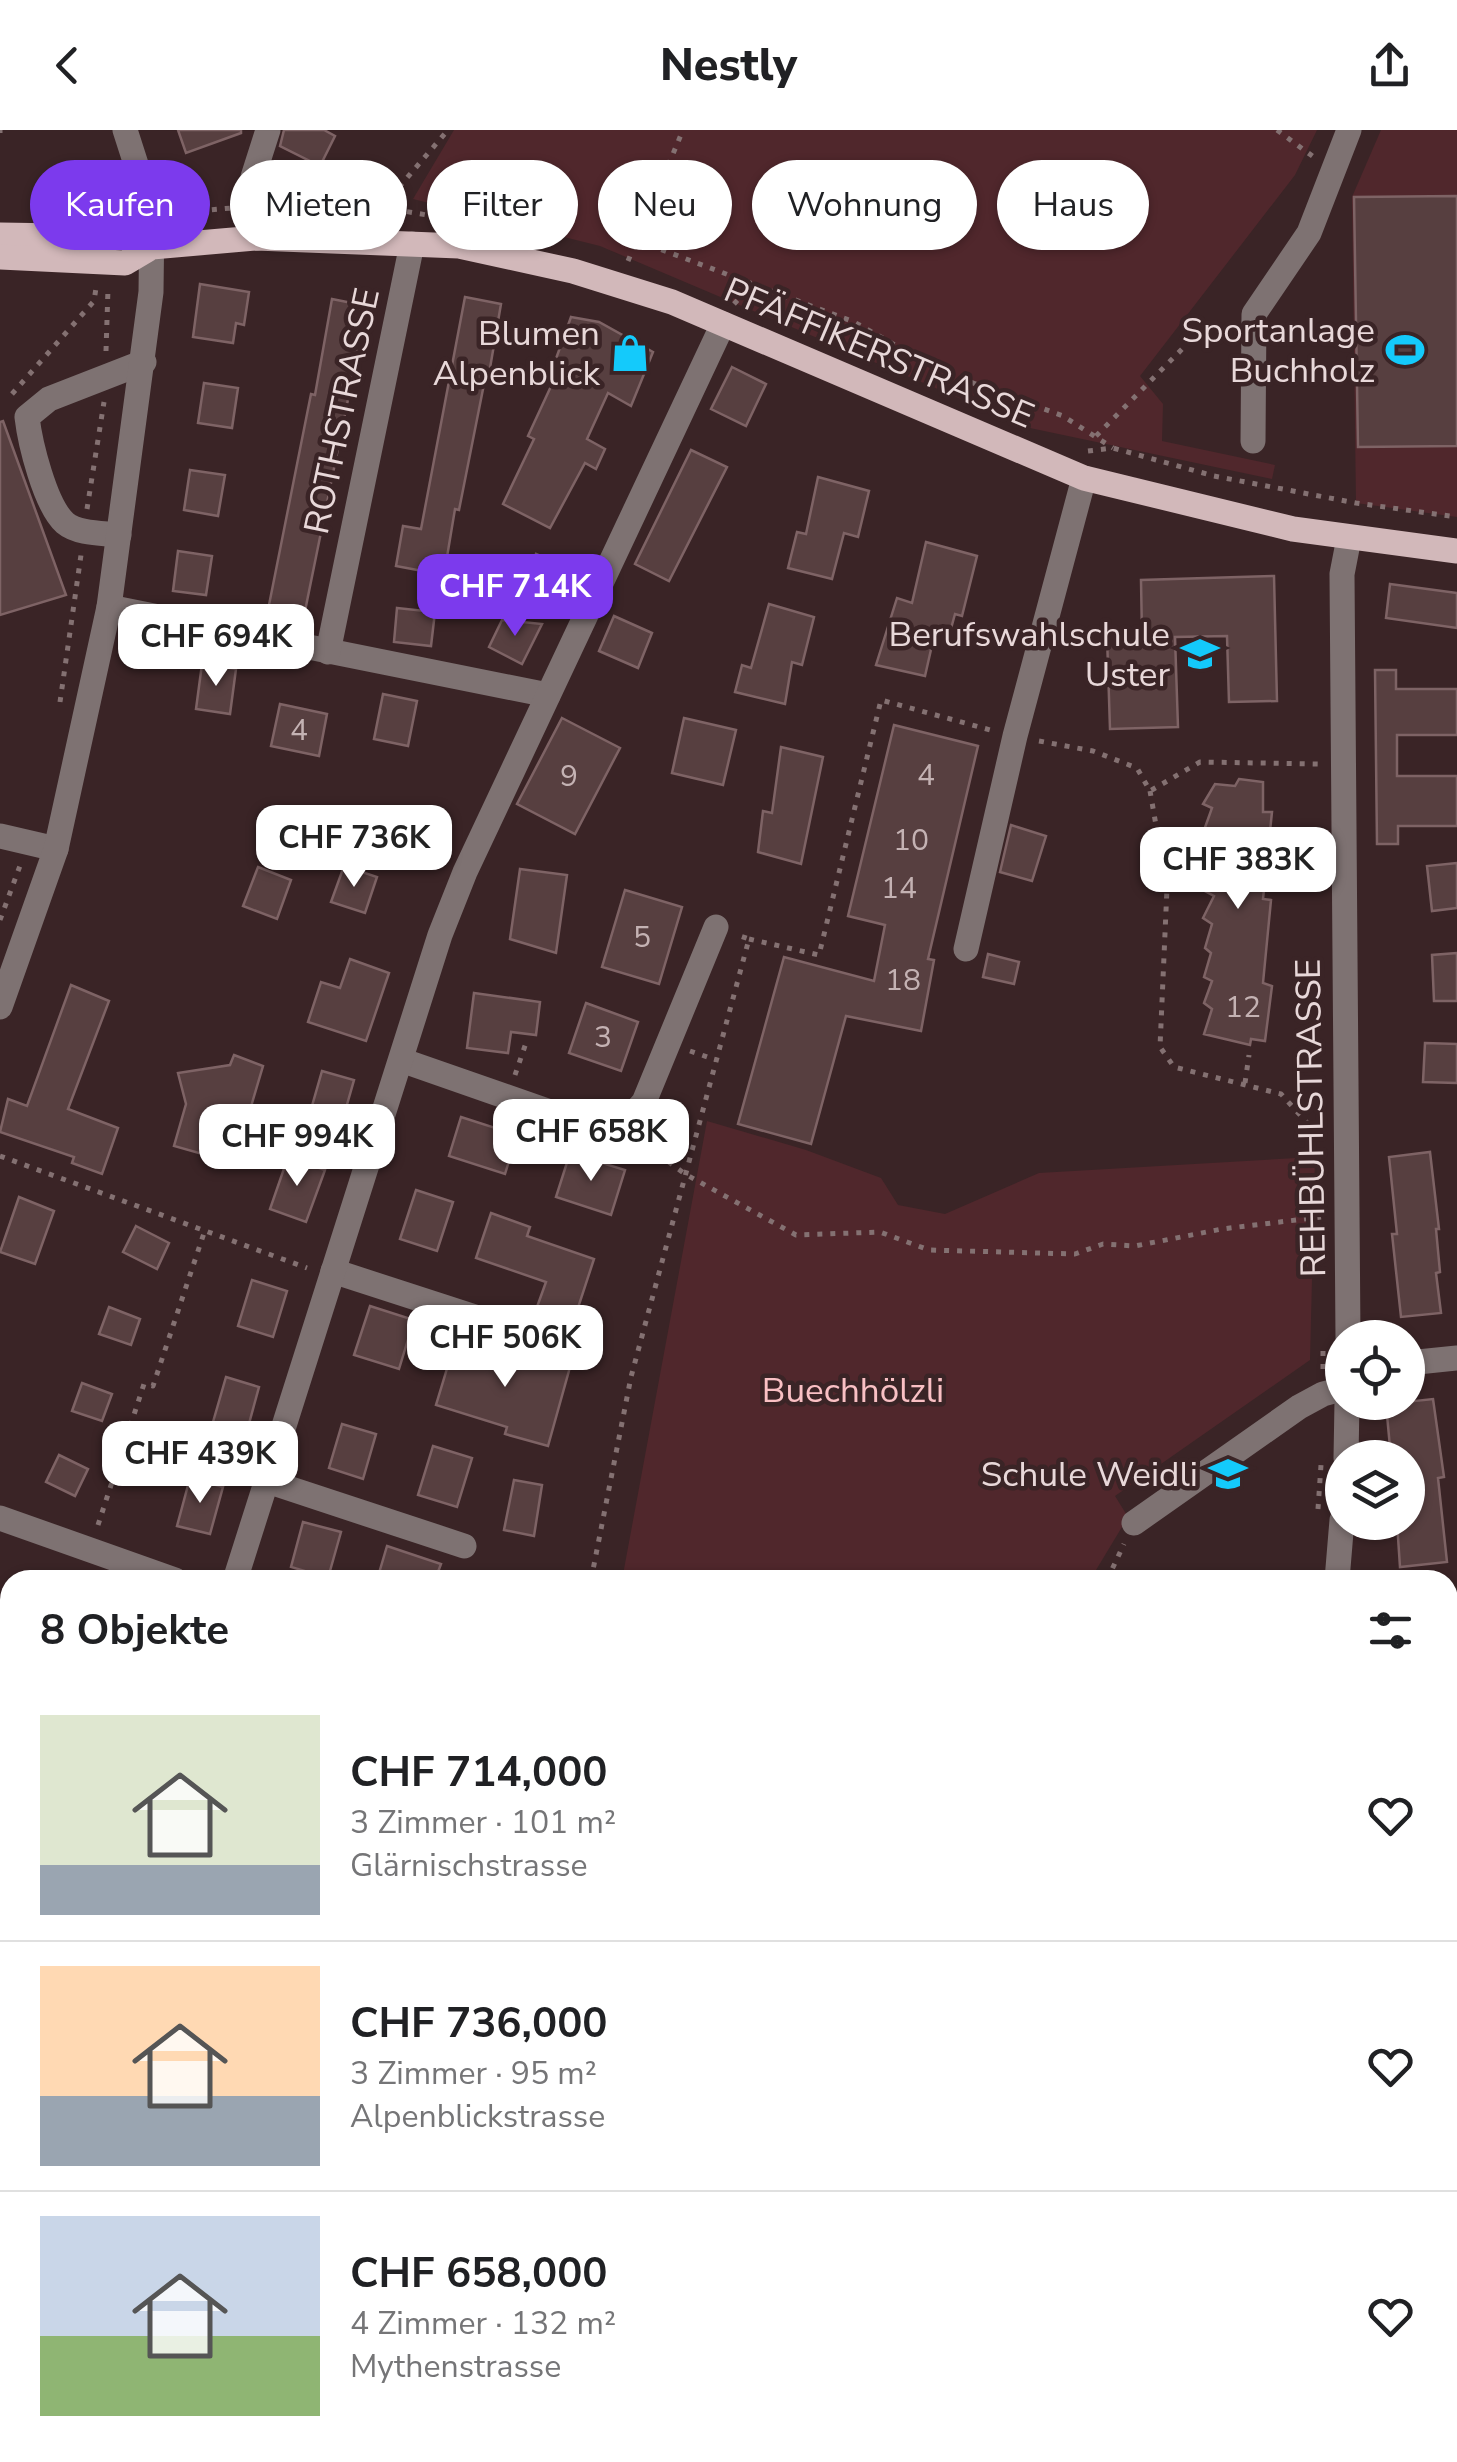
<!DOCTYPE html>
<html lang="de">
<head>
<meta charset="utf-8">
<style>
  :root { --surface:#fff; --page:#f6f6f6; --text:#202124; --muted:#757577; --line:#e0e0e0; --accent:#7c3aed }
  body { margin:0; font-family:"Nunito Sans",sans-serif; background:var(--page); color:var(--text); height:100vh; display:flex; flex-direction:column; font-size:38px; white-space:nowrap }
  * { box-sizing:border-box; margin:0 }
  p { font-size:32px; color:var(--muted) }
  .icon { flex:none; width:55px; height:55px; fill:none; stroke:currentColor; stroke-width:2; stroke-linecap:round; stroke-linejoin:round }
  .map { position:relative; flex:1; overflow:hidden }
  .panel { position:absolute; left:0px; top:1440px; width:1458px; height:892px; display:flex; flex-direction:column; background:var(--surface); border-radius:30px 30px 0 0; box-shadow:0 2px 8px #0004 }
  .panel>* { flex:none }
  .banner { position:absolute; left:30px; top:30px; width:1398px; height:90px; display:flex; gap:20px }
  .buttons { position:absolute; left:1325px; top:1190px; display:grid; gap:20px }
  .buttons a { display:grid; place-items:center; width:100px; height:100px; border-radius:50%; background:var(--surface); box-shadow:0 2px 8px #0004; font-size:50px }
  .price { position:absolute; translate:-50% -85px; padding:0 22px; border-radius:20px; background:#fff; color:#222; font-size:32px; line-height:65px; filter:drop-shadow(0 2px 5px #0008) }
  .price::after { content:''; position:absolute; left:50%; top:60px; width:30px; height:22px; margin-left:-15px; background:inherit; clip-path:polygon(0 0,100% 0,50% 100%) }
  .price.selected { background:var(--accent); color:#fff }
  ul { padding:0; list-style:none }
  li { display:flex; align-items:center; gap:30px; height:250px; padding:0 40px }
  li+li { border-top:2px solid var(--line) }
  li span { display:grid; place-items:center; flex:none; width:280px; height:200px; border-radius:0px; color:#555 }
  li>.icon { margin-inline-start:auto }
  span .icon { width:120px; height:120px; fill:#fffc; stroke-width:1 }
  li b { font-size:42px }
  h2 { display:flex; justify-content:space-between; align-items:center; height:120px; padding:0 40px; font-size:42px }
  .chip { padding:0 35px; border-radius:45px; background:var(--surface); box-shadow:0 2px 8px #0004; font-size:35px; line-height:90px }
  .chip.selected { background:var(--accent); color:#fff }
  header { display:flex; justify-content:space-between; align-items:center; height:130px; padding:0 40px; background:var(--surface); font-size:45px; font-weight:800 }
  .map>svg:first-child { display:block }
  .green { fill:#50272c }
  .building { fill:#573f40; stroke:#7e6365; stroke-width:2.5 }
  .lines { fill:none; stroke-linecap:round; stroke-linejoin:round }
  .path { stroke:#847172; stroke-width:5; stroke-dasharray:5 8; stroke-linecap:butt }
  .minor { stroke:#7e7272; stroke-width:25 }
  .major { stroke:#d2b8ba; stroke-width:25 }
  .labels { text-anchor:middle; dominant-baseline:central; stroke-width:9; stroke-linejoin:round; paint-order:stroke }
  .number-label { font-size:30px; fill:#c4b2b3 }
  .poi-label { font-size:35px; fill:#e8d8d9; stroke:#3a2426; text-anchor:end }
  .street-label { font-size:35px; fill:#e8d8d9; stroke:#3a2426 }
  .park-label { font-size:35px; fill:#f9c0c4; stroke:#3a2426 }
</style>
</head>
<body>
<header><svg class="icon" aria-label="back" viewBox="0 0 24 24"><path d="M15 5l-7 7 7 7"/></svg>Nestly<svg class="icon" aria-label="share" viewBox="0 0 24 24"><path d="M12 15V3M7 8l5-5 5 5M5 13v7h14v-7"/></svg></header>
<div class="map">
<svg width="1457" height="2332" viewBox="0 0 1457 2332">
  <rect width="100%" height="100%" fill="#3a2426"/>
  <g class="green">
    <path d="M454,0h863l-22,45 -155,201 23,28 -1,37 113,24 -3,14 -242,-51 -430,-182 -187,-47z"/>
    <path d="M1381,0h76v387l-101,-14 -4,-306z"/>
    <path d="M707,991l99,29 75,28 17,27 47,9 94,-41 276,-16 -5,203 -195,136 13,21 -38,63h-468z"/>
    <path d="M1448,2314l9,4v14h-866l-8,-9 865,-1z"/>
  </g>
  <g class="building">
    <path d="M178,0h63v3l-55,20z"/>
    <path d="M284,0h40l11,6 -15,30 -40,-20z"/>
    <path d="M1457,66v250l-99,1 -4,-250z"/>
    <path d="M200,154l49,8 -5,33 -8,-2 -3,20 -40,-6z"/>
    <path d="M465,167l36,7 -12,70h-3l-27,136 -4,-1 -11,66 -48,-9 7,-40 18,3z"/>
    <path d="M332,169l35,7 -62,305 -36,-6 42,-211 4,1z"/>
    <path d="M571,187l28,5 54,30 -22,54 -23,-13 -21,46 18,10 -9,20 -11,-6 -35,65 -47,-24 31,-65 -6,-3 31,-67 -6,-2z"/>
    <path d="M732,237l34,17 -20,42 -35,-17z"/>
    <path d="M204,253l34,5 -6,40 -34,-5z"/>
    <path d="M3,291l63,174 -66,20v-193z"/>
    <path d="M691,320l36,17 -58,114 -34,-17z"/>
    <path d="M190,340l35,5 -7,41 -34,-6z"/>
    <path d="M818,347l51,14 -11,46 -14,-4 -12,46 -44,-11 9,-36 9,2z"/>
    <path d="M926,412l51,14 -15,60 -7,-2 -6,22 -14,-4 -10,44 -49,-11 21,-67 15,5z"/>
    <path d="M178,421l34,5 -6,39 -33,-4z"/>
    <path d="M536,424l32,14 -12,26 -35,-6z"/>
    <path d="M1274,446l3,125 -48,1 -2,-66 -52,1 3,90 -68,2 -3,-93h35l-1,-56z"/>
    <path d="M1390,454l67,9v35l-71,-10z"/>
    <path d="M769,474l45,13 -12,48 -10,-3 -7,42 -50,-12 7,-27 9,3z"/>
    <path d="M397,478l38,4 -4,34 -37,-4z"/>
    <path d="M614,486l38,17 -14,35 -39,-17z"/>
    <path d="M502,490l40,4 -20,40 -33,-17z"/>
    <path d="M202,534l34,5 -6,45 -34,-5z"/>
    <path d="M1375,540h21v19h61v46h-60v41h60v50h-59v18h-21z"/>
    <path d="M383,564l34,7 -9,45 -34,-7z"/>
    <path d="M280,574l47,10 -8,42 -48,-10z"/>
    <path d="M562,588l58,30 -45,86 -58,-30z"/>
    <path d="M684,588l52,12 -13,55 -51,-12z"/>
    <path d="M894,595l84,21 -50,213 6,1 -13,71 -75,-15 -35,128 -73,-20 46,-167 90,24 11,-56 -37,-9z"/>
    <path d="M781,617l42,10 -22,107 -43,-12 5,-41 9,2z"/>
    <path d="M1239,649l24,3v30h9l-9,87 8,1 -8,83 9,3 -7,55 -14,-2 -1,6 -46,-11 8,-25 -8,-6 8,-22 -8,-4 7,-24 -6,-5 7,-24 -9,-6 11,-22 -9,-5 6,-24 -8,-5 8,-26 -8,-3 9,-25 -9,-4 12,-20 20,2z"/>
    <path d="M1011,695l35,11 -14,45 -32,-9z"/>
    <path d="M1457,733v45l-25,3 -5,-45z"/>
    <path d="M344,736l33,11 -12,36 -34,-11z"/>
    <path d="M258,737l33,13 -14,39 -34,-13z"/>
    <path d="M520,739l47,6 -11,78 -46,-14z"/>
    <path d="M625,760l57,17 -23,77 -57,-17z"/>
    <path d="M1457,823v48h-23l-2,-46z"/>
    <path d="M988,824l31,8 -5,22 -31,-7z"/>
    <path d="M350,829l39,14 -23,68 -58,-19 13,-40 19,6z"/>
    <path d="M71,855l38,16 -41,108 50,19 -16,46 -30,-11 2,-6 -74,-25 8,-33 19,7z"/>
    <path d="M474,863l66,9 -4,33 -25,-3 -3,21 -41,-5z"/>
    <path d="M586,873l52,19 -17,49 -52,-18z"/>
    <path d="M1425,913l32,1v39l-34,-1z"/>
    <path d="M234,925l29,11 -21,71 -13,-3 -9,25 -46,-13 12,-42 -8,-31 52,-8z"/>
    <path d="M322,941l32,9 -14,49 -32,-9z"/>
    <path d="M461,987l56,18 -12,39 -56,-18z"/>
    <path d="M1430,1022l9,77h-3l4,43 -4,1 5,40 -40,4 -9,-83h5l-8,-77z"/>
    <path d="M570,1023l55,17 -14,45 -55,-18z"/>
    <path d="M288,1027l37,13 -19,52 -36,-13z"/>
    <path d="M416,1060l37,12 -16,49 -37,-12z"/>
    <path d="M19,1067l35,14 -19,53 -35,-12z"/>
    <path d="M491,1083l39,14 -3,9 67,23 -20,61 -37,-13 9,-25 -70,-24z"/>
    <path d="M136,1096l33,17 -12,26 -34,-17z"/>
    <path d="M252,1150l35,11 -14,46 -35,-11z"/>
    <path d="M370,1176l44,14 -15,49 -45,-14z"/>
    <path d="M109,1177l31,12 -9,26 -32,-11z"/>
    <path d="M456,1209l69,21 2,-7 43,14 -22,79 -43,-12 2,-7 -71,-22z"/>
    <path d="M226,1247l33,10 -12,44 -34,-9z"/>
    <path d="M82,1253l30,11 -10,27 -30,-10z"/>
    <path d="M1433,1269l11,78 -6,1 9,84 -47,5 -3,-45h11v-64h-17l-5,-54z"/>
    <path d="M342,1294l34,10 -13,45 -34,-11z"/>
    <path d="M433,1316l39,12 -15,49 -39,-12z"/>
    <path d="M59,1325l29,14 -13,27 -29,-14z"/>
    <path d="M190,1348l33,9 -13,47 -33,-8z"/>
    <path d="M514,1350l28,5 -8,51 -30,-6z"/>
    <path d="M303,1392l38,10 -13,46 -37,-11z"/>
    <path d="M387,1416l54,18 -6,16h-58z"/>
  </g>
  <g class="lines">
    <g class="path">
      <path d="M0,0v3"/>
      <path d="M1277,0l38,28"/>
      <path d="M278,74l66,-3 101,17"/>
      <path d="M382,77l66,-77"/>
      <path d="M173,83l59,-5"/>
      <path d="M636,114l21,4 197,74 89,50 120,44 50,32"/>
      <path d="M628,131l55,-131"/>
      <path d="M734,174l19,-21"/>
      <path d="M106,221l2,-62"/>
      <path d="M12,264l82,-93 2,-13"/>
      <path d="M1096,306l102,-103"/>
      <path d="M1088,321l25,-3 101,28 142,27 101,14"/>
      <path d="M87,379l17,-107"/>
      <path d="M60,572l21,-147"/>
      <path d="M1039,611l54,10 44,17 13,23 50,-29 118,2"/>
      <path d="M1150,661l17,97 -7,159 14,20 107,27 40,44"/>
      <path d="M0,790l21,-57"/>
      <path d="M749,809l70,16 62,-255 113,31"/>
      <path d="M690,921l26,9"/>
      <path d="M515,945l12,-35"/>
      <path d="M1245,953l4,-28"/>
      <path d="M637,1008l48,36 111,61 84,-3 49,18 146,4 28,-10 32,2 87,-17 99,-12"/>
      <path d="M0,1026l307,112"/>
      <path d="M1323,1239v-24"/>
      <path d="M1318,1379l3,-44"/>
      <path d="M98,1395l46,-141 9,2 52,-156"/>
      <path d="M591,1450l40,-203 118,-438 -12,-4"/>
      <path d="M1107,1450l17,-36"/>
      <path d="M0,1698l10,1"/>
      <path d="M685,2322l3,10"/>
      <path d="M435,2332l5,-10"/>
    </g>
    <g class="minor">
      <path d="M256,108l-3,-61 15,-47"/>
      <path d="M1253,311l1,-127 55,-81 40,-103"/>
      <path d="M119,405c-16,-2 -41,-1 -54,-12 -20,-18 -35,-80 -38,-106l22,-18 95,-37"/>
      <path d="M109,477l439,88"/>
      <path d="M328,522l84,-408"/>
      <path d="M0,706l56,13"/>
      <path d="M966,819l49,-213 69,-258"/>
      <path d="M0,877l56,-158 53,-242 42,-315 1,-78 -27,-84"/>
      <path d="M401,930l195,68c23,-4 34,-9 48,-26l72,-175"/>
      <path d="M333,1141l213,69"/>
      <path d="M1348,1208l-6,-764 7,-36"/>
      <path d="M1408,1233l49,-5"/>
      <path d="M1346,1328l1,-56"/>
      <path d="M267,1351l197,65"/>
      <path d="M0,1388l175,62"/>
      <path d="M1134,1393l165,-116 24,-13 19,-5"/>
      <path d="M235,1450l205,-645 25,-63 258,-548"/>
      <path d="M1337,1450l5,-60"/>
      <path d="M1448,1474l9,1"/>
      <path d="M1448,1890l9,-2"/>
      <path d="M0,2078l10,-3"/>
      <path d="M104,2332l3,-10"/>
      <path d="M484,2332l8,-10"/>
    </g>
    <g class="major">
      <path d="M0,105l124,2 28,10"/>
      <path d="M0,127l125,6 27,-16 104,-9 203,8 114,25 99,31 412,176 209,51 164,22"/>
    </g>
  </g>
  <defs>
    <g id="stadium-bare" transform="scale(3)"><path d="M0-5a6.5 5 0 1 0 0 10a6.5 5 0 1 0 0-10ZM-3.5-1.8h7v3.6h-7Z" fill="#14cafb" stroke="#3a2426" stroke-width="2.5" paint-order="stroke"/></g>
    <g id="shop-bare" transform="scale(3)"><path d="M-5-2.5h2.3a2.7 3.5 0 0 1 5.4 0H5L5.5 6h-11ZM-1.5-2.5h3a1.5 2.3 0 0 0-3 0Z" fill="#14cafb" stroke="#3a2426" stroke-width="2.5" paint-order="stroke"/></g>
    <g id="school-bare" transform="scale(3)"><path d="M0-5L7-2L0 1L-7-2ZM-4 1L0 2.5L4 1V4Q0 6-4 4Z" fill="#14cafb" stroke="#3a2426" stroke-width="2.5" paint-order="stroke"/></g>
  </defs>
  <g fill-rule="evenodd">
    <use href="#stadium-bare" x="1405" y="220"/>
    <use href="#shop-bare" x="630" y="223"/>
    <use href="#school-bare" x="1200" y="524"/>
    <use href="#school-bare" x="1228" y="1344"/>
  </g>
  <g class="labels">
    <g class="number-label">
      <text x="299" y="600">4</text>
      <text x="926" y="645">4</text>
      <text x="569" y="646">9</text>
      <text x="911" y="710">10</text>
      <text x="899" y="758">14</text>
      <text x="642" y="807">5</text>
      <text x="903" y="850">18</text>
      <text x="1243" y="877">12</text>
      <text x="603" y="907">3</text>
    </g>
    <g class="poi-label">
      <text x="1375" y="200">Sportanlage<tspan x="1375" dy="40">Buchholz</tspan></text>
      <text x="600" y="203">Blumen<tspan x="600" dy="40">Alpenblick</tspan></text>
      <text x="1170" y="504">Berufswahlschule<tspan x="1170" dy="40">Uster</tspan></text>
      <text x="1198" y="1344">Schule Weidli</text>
    </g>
    <g class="street-label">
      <text transform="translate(879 223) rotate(23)">PFÄFFIKERSTRASSE</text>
      <text transform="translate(342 281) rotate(-78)">ROTHSTRASSE</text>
      <text transform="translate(1311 988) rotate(-91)">REHBÜHLSTRASSE</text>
    </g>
    <g class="park-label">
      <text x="853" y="1260">Buechhölzli</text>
    </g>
  </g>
</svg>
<div class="buttons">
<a><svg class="icon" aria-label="locate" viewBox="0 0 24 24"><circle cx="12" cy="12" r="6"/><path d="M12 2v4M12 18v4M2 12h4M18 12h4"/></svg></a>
<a><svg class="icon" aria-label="layers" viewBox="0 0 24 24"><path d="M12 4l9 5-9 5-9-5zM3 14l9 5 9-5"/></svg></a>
</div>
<b class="price selected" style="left:515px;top:509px">CHF 714K</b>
<b class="price" style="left:216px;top:559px">CHF 694K</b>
<b class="price" style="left:354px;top:760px">CHF 736K</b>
<b class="price" style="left:1238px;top:782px">CHF 383K</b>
<b class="price" style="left:591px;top:1054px">CHF 658K</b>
<b class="price" style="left:297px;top:1059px">CHF 994K</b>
<b class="price" style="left:505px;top:1260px">CHF 506K</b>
<b class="price" style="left:200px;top:1376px">CHF 439K</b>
<div class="banner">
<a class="chip selected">Kaufen</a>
<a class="chip">Mieten</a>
<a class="chip">Filter</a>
<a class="chip">Neu</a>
<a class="chip">Wohnung</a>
<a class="chip">Haus</a>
</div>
<section class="panel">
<h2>8 Objekte<svg class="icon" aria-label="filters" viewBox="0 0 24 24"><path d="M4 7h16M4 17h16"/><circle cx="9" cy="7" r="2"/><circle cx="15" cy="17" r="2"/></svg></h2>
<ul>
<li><span style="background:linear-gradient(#dfe7d0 75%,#9aa5b1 0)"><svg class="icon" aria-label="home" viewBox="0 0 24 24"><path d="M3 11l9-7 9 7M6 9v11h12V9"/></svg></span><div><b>CHF 714,000</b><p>3 Zimmer · 101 m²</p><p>Glärnischstrasse</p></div><svg class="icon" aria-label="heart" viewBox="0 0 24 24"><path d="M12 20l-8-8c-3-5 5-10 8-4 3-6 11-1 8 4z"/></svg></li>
<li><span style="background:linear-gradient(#ffd9b3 65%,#9aa5b1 0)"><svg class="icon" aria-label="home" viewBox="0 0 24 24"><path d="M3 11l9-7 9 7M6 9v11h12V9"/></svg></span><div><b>CHF 736,000</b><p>3 Zimmer · 95 m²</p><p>Alpenblickstrasse</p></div><svg class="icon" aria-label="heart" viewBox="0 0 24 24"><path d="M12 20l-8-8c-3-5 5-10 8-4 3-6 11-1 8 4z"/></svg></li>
<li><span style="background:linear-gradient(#c9d6e8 60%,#8fb573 0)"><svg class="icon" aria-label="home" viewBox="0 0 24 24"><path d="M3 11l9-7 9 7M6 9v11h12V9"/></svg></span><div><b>CHF 658,000</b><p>4 Zimmer · 132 m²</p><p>Mythenstrasse</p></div><svg class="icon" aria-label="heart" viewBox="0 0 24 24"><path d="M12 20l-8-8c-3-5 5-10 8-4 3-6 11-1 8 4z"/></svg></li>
</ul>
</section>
</div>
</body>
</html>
